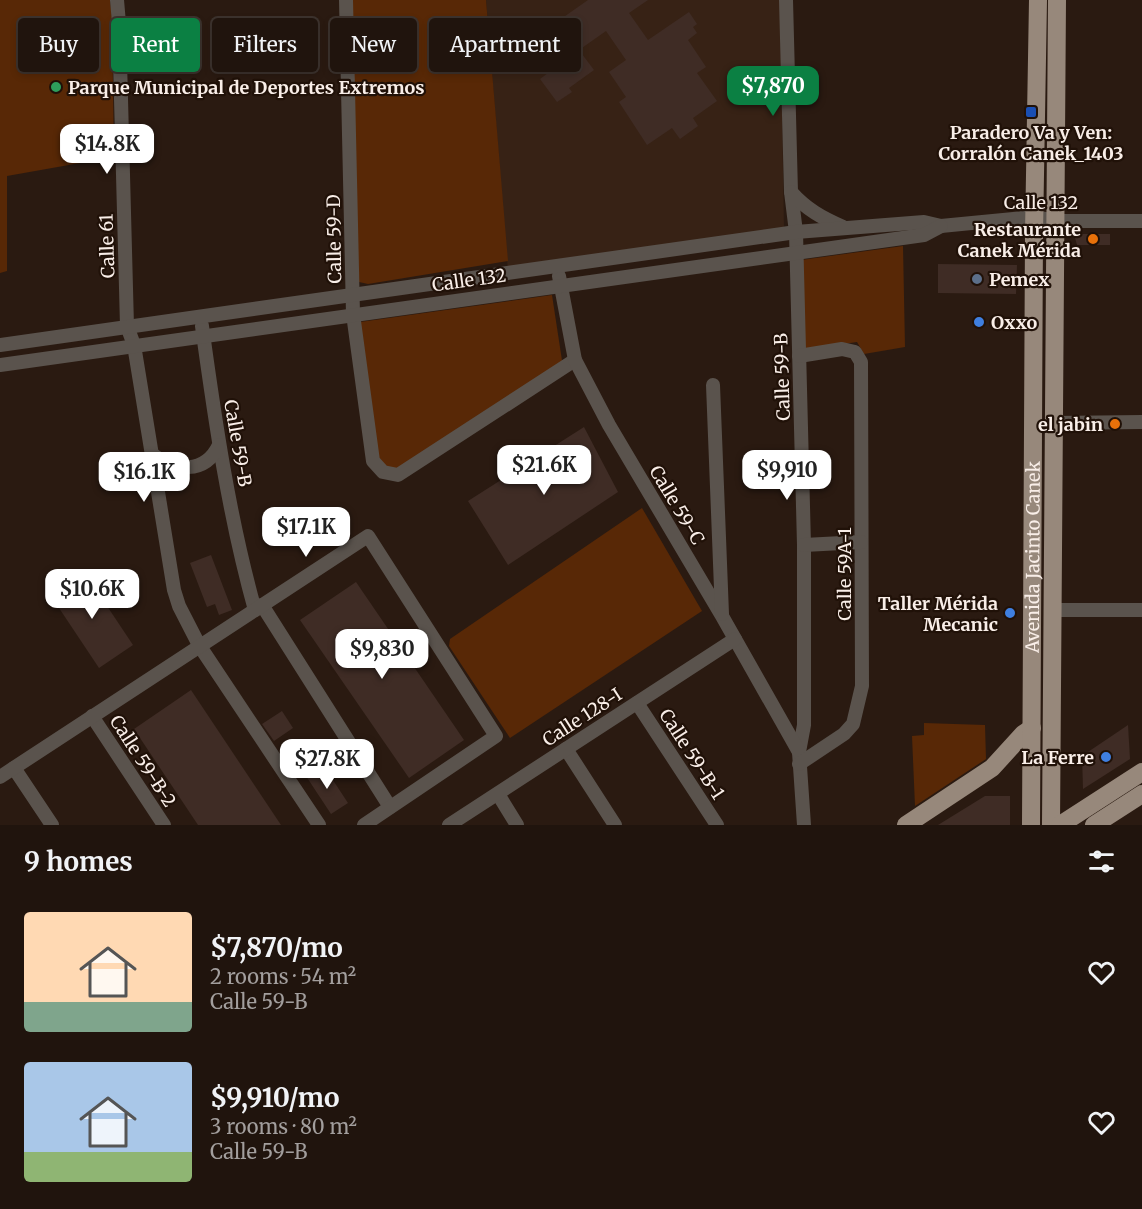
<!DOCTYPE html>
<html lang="en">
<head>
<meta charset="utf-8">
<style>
  :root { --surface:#20140d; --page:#281d16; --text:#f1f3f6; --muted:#a29e9d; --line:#3d332e; --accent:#0b8043 }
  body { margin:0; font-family:Merriweather,serif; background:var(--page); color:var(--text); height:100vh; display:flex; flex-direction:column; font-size:22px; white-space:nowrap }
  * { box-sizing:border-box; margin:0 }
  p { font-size:20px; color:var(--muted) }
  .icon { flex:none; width:33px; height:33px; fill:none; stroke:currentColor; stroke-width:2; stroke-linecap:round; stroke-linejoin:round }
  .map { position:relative; height:825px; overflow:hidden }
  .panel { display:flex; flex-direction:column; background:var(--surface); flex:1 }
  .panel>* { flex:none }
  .banner { position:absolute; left:18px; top:18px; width:600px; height:54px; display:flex; gap:12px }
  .price { position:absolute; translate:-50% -51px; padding:0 14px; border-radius:12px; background:#fff; color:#222; font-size:20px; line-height:39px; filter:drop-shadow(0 2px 3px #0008) }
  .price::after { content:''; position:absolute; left:50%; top:36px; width:18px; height:14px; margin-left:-9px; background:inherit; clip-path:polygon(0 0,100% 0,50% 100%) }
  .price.current { background:var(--accent); color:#fff }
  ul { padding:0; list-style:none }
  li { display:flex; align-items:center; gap:18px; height:150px; padding:0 24px }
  li span { display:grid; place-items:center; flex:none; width:168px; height:120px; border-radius:6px; color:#555 }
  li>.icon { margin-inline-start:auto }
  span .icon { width:72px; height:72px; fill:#fffc; stroke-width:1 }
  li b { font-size:26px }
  h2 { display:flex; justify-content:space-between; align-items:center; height:72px; padding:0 24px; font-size:26px }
  .chip { padding:0 21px; border-radius:6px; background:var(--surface); box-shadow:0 3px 9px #0003,0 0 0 2px var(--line); font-size:21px; line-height:54px }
  .chip.current { background:var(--accent); color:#fff }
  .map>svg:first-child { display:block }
  .built { fill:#372215 }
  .green { fill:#582806 }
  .building { fill:#3f2c25 }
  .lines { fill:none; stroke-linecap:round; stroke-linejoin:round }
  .minor { stroke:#5a534d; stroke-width:14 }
  .major { stroke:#97887b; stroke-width:18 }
  .leisure-dot { fill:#2e9e5b; stroke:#201108; stroke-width:2 }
  .transit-dot { fill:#1a4fb4; stroke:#201108; stroke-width:2 }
  .food-dot { fill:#e8710a; stroke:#201108; stroke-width:2 }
  .service-dot { fill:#5c6f8a; stroke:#201108; stroke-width:2 }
  .shop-dot { fill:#3f7fe0; stroke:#201108; stroke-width:2 }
  .labels { text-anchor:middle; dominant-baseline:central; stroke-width:4.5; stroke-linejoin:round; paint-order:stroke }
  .poi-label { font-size:18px; font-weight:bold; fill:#f9eee8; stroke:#201108; text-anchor:end }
  .street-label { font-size:18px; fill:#f9eee8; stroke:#201108 }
</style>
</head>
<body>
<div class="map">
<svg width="1142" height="825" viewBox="0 0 1142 825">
  <rect width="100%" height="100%" fill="#2a1a11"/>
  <path class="built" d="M486,0h294l4,229 -276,42z"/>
  <g class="green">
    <path d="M0,0h110l2,17 2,140 -107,19v95l-7,2z"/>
    <path d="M347,0h139l22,261 -140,23 -9,-2z"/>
    <path d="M903,246l2,101 -41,7 -7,-12 -55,8 -1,-90z"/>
    <path d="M552,295l11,72 -165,108 -25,-14 -13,-139z"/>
    <path d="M642,508l60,103 -192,127 -61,-92 1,-7z"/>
    <path d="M924,723l61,2 1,34 -71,47 -3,-70 12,-1z"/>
  </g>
  <g class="building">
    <path d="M588,0h60l-19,13 19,27 41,-28 8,12 -4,3 4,6 -9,7 18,27 -9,6 20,28 -24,17 5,8 -18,13 -8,-11 -25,17 -28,-43 7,-5 -17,-25 17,-12 -20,-29 -27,19 15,20 -25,18 3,4 -15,10 -17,-23 12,-9 -21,-30z"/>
    <path d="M1074,234h36v11h-33z"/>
    <path d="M938,264l79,1 -1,29 -78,-1z"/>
    <path d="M584,427l34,65 -110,73 -40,-64z"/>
    <path d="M211,555l21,55 -13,5 -4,-11 -8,3 -17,-44z"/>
    <path d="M85,573l48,72 -34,23 -48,-72z"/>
    <path d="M356,582l108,158 -55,38 -109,-158z"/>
    <path d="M191,690l90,135h-83l-64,-96z"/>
    <path d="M282,711l11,17 -19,13 -12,-17z"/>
    <path d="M1128,725l2,34 -47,30 -1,-33z"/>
    <path d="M323,765l25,38 -17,11 -25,-38z"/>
    <path d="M985,796h25v29h-72z"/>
  </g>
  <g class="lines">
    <g class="minor">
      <path d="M117,0l2,23 8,303 7,19 40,245 5,16 20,39 120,180"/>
      <path d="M346,0l7,314 20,147 10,11 15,3 177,-115"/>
      <path d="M786,0l5,192 5,40 8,313v180l-5,27 5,73"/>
      <path d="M791,192c15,17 31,26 52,35"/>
      <path d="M559,276l16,84 34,65 113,191 77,136"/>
      <path d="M202,326c13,95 27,191 53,284"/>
      <path d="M0,345l796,-113 128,-10 17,4 93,-9 22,4h86"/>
      <path d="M799,356l43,-7 13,3 6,10 1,324 -9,38 -9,10 -45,30"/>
      <path d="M0,365l924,-130 17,-9"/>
      <path d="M713,385l9,229"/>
      <path d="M1054,423l88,-1"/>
      <path d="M152,454c22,17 53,21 67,-9"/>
      <path d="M804,545l57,-3"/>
      <path d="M262,605l128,202"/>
      <path d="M1053,610h89"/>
      <path d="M637,703l80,122"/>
      <path d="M92,716l72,109"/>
      <path d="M566,749l49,76"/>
      <path d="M14,768l38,57"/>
      <path d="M0,777l368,-241 128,200 -132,89"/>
      <path d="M498,794l19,31"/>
      <path d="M449,825l286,-186"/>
    </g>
    <g class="major">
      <path d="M906,825l86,-57 31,-34 9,-6"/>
      <path id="s1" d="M1031,825l3,-592 4,-233"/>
      <path d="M1051,825l6,-825"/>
      <path d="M1060,825l82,-53"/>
      <path d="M1094,825l48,-31"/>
    </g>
  </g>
  <circle class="leisure-dot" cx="56" cy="87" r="6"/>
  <rect class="transit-dot" x="1025" y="106" width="12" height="12" rx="3"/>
  <g class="food-dot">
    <circle cx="1093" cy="239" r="6"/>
    <circle cx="1115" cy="424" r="6"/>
  </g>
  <circle class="service-dot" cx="977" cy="279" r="6"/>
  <g class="shop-dot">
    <circle cx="979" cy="322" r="6"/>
    <circle cx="1010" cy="613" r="6"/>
    <circle cx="1106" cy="757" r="6"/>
  </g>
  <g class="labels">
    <g class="poi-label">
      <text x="68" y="87" text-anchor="start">Parque Municipal de Deportes Extremos</text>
      <text x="1031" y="132" text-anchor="middle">Paradero Va y Ven:<tspan x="1031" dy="21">Corralón Canek_1403</tspan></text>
      <text x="1081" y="229">Restaurante<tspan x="1081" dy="21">Canek Mérida</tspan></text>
      <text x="989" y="279" text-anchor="start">Pemex</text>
      <text x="991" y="322" text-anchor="start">Oxxo</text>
      <text x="1103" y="424">el jabin</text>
      <text x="998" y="603">Taller Mérida<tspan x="998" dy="21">Mecanic</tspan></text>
      <text x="1094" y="757">La Ferre</text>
    </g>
    <g class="street-label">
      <text x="1041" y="202">Calle 132</text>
      <text transform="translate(334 239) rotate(-91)">Calle 59-D</text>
      <text transform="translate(107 246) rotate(-92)">Calle 61</text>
      <text transform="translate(469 280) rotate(-8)">Calle 132</text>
      <text transform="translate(782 377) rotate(-92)">Calle 59-B</text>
      <text transform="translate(238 443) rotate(80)">Calle 59-B</text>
      <text transform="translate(677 505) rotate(59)">Calle 59-C</text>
      <text stroke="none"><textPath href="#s1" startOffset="268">Avenida Jacinto Canek</textPath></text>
      <text transform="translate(844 574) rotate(-90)">Calle 59A-1</text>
      <text transform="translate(582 717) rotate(-33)">Calle 128-I</text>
      <text transform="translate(692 754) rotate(57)">Calle 59-B-1</text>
      <text transform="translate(143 761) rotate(57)">Calle 59-B-2</text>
    </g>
  </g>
</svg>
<b class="price current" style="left:773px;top:117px">$7,870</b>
<b class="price" style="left:107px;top:175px">$14.8K</b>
<b class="price" style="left:544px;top:496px">$21.6K</b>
<b class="price" style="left:787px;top:501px">$9,910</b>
<b class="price" style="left:144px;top:503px">$16.1K</b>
<b class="price" style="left:306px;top:558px">$17.1K</b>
<b class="price" style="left:92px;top:620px">$10.6K</b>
<b class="price" style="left:382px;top:680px">$9,830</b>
<b class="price" style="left:327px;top:790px">$27.8K</b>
<div class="banner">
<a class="chip">Buy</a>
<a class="chip current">Rent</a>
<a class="chip">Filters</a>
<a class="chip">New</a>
<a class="chip">Apartment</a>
</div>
</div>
<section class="panel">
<h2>9 homes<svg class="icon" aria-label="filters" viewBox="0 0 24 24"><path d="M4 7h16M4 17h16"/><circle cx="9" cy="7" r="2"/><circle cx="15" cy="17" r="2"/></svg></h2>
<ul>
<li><span style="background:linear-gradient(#ffd9b3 75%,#7fa58c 0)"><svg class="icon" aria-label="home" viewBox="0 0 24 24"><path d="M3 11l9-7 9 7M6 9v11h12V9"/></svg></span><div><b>$7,870/mo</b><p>2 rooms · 54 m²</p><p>Calle 59-B</p></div><svg class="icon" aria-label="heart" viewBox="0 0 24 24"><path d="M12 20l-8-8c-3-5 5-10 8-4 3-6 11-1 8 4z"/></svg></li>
<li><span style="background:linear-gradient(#a9c7e8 75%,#8fb573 0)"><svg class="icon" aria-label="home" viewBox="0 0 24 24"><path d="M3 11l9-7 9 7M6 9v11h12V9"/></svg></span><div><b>$9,910/mo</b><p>3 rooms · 80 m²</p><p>Calle 59-B</p></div><svg class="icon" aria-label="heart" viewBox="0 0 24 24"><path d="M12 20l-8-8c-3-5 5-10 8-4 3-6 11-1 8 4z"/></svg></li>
</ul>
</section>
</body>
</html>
